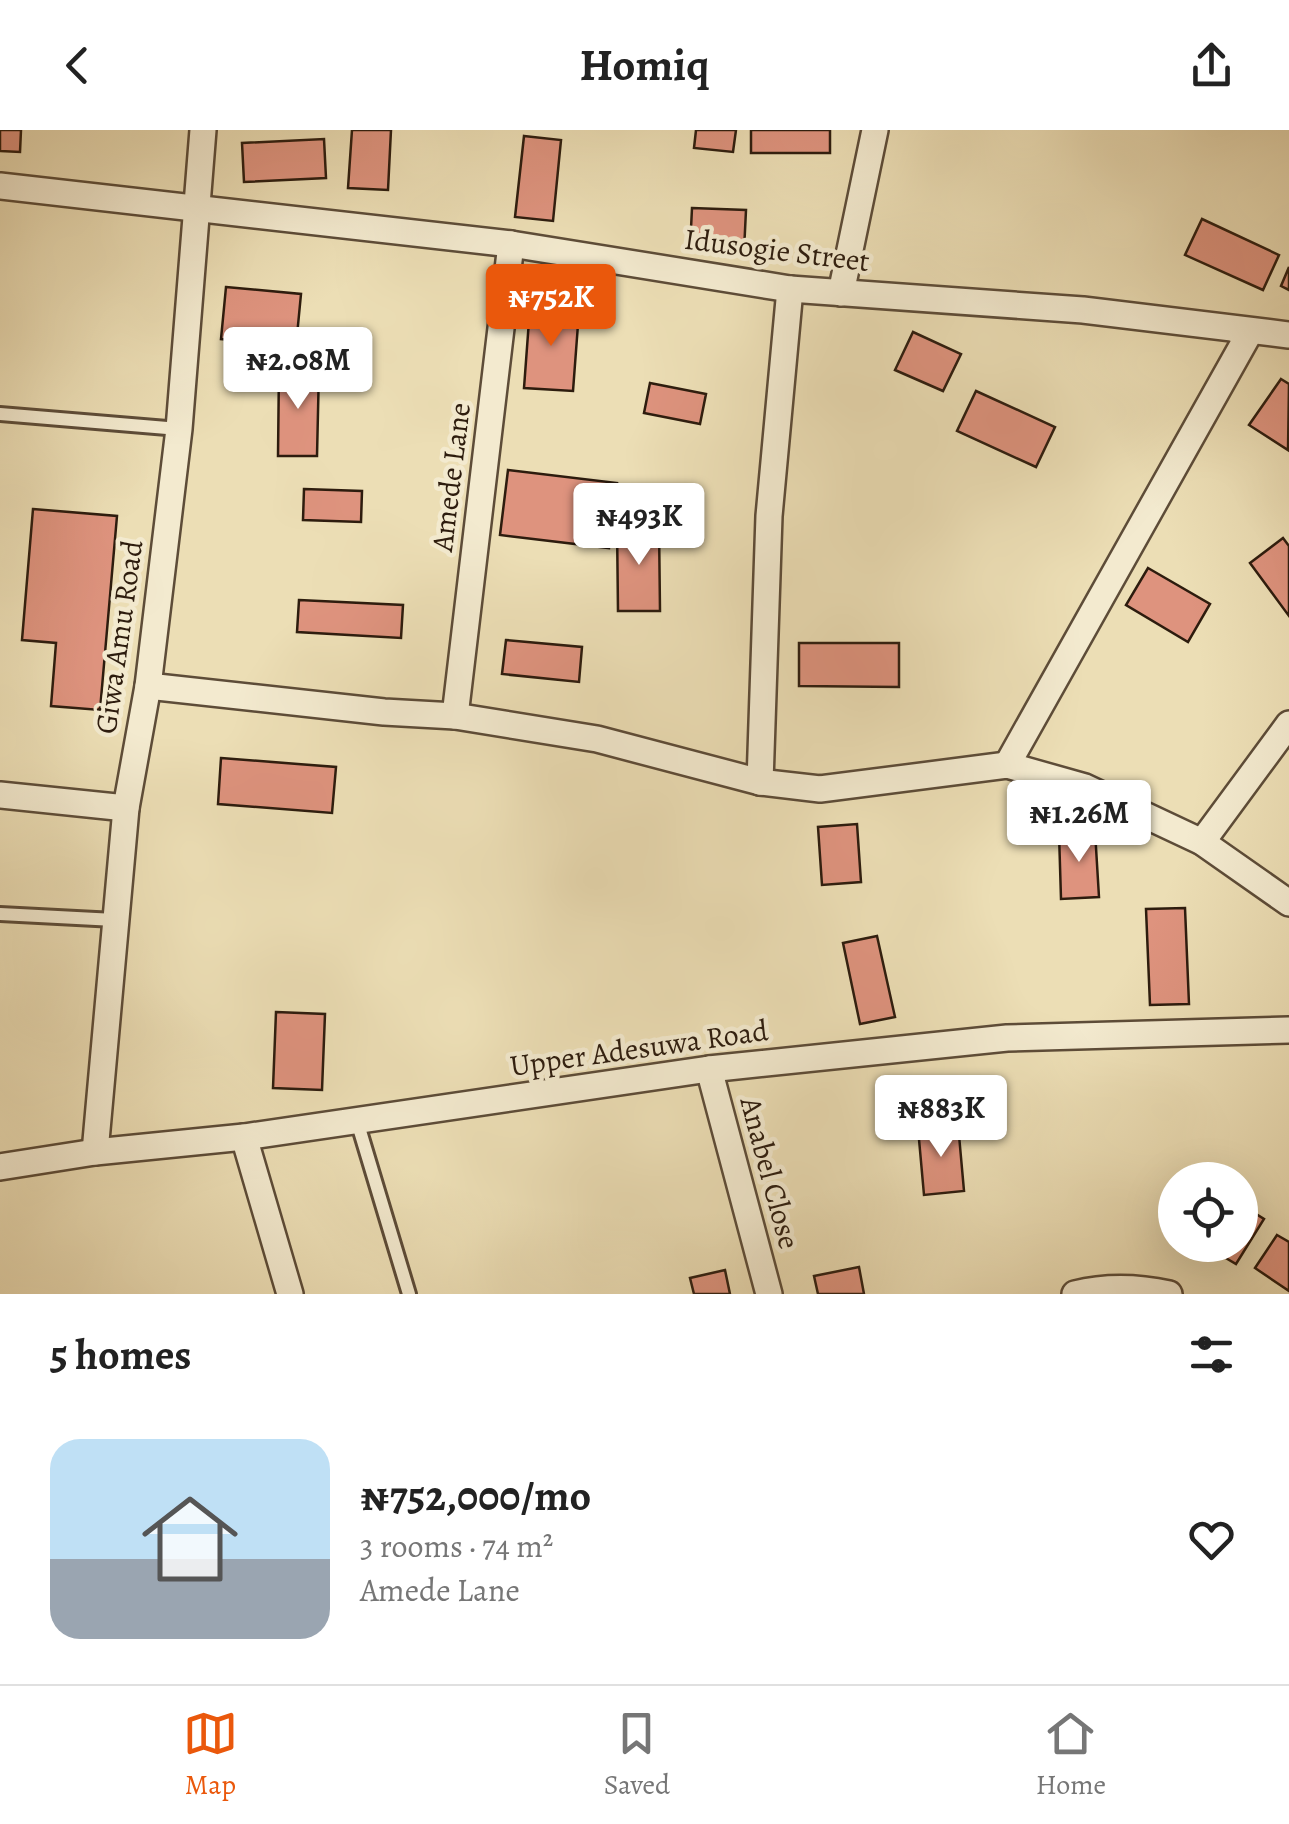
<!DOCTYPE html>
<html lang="en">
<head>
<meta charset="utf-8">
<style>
  :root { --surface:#fff; --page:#f6f6f6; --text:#222; --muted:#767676; --line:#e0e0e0; --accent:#ea580c }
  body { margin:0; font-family:Alegreya,serif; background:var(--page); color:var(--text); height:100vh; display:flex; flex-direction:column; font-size:38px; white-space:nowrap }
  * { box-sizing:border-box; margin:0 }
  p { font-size:32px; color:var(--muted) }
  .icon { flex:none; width:55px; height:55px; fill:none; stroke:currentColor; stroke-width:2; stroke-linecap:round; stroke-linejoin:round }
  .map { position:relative; height:1164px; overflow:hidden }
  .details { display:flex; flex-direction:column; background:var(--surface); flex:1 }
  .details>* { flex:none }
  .tools { position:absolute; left:1158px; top:1032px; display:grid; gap:20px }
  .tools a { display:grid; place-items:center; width:100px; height:100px; border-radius:50%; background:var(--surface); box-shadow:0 10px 40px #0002; font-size:50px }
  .price { position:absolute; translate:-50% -85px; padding:0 22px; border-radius:10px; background:#fff; color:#222; font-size:32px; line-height:65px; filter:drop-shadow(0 2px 5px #0008) }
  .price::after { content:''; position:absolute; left:50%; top:60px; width:30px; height:22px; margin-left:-15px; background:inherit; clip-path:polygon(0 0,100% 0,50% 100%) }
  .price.current { background:var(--accent); color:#fff }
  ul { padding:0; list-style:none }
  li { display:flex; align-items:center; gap:30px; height:250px; padding:0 50px }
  li span { display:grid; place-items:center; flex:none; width:280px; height:200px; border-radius:30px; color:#555 }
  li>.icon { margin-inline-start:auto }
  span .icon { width:120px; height:120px; fill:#fffc; stroke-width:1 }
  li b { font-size:42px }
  h2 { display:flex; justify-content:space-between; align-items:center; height:120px; padding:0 50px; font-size:42px }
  header { display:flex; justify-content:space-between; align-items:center; height:130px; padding:0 50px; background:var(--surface); font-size:45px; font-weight:600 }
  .menu { display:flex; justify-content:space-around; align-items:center; height:140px; border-top:2px solid var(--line); background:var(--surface); font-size:28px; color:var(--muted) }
  .menu a { display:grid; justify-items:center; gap:5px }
  .menu .current { color:var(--accent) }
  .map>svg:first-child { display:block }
  .building { fill:#de937e; stroke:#2d1c0e; stroke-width:2.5 }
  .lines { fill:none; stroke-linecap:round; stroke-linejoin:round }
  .lane-casing { stroke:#5d4c38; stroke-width:18 }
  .street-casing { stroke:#5d4c38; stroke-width:30 }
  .lane { stroke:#f3eacf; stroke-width:12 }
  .street { stroke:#f3eacf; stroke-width:25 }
  .labels { text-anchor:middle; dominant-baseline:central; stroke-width:9; stroke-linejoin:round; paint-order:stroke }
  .street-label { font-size:30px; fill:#2d1c0e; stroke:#f3eacf }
</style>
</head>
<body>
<header><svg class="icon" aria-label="back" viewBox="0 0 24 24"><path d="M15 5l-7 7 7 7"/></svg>Homiq<svg class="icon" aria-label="share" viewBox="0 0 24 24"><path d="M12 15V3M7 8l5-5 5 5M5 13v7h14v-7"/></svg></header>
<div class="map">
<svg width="1289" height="1164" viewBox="0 0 1289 1164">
  <rect width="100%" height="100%" fill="#ecdeb5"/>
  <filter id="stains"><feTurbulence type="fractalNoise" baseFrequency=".002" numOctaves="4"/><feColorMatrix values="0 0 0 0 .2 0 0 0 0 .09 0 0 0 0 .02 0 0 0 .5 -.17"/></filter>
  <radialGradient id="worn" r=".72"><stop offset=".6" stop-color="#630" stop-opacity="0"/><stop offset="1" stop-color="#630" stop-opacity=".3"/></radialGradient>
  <g class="building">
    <path d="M0,0h21l-1,22 -20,-1z"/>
    <path d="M352,0h39l-3,60 -40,-2z"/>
    <path d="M696,0h40l-3,22 -39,-4z"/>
    <rect x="751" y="0" width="79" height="23"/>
    <path d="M524,6l37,4 -8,81 -38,-4z"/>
    <path d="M324,9l2,39 -82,4 -2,-39z"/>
    <path d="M692,78l54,2 -2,41 -54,-2z"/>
    <path d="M1202,89l77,36 -16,35 -78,-35z"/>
    <path d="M1289,137v23l-8,-4z"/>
    <path d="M226,157l75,7 -5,52 -75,-7z"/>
    <path d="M530,177l49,4 -6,80 -49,-3z"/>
    <path d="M913,202l48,22 -18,37 -48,-21z"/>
    <path d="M279,237l40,1 -2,88h-39z"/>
    <path d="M1281,249l8,5 -1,66 -39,-25z"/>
    <path d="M650,253l56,11 -6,30 -56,-11z"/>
    <path d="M976,261l79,36 -19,40 -79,-36z"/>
    <path d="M508,340l109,13 -8,65 -109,-13z"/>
    <path d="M304,359l58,2 -1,31 -58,-2z"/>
    <path d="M33,379l84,7 -17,194 -49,-4 5,-63 -34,-3z"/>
    <path d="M659,394l1,87h-42l-1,-86z"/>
    <path d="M1283,408l6,8v70l-39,-53z"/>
    <path d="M1148,438l62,36 -22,38 -62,-37z"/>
    <path d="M299,470l104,5 -2,33 -104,-6z"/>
    <path d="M506,510l76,7 -3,35 -77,-8z"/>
    <path d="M799,513h100v44l-100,-1z"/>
    <path d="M221,628l115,9 -4,46 -114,-9z"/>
    <path d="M857,694l4,58 -39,3 -4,-58z"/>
    <path d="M1095,701l4,66 -38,2 -2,-66z"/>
    <path d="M1185,778l4,96 -39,1 -4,-96z"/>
    <path d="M877,806l18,81 -35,7 -17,-81z"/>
    <path d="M276,882l49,2 -3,76 -49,-2z"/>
    <path d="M958,994l6,67 -40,4 -6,-67z"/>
    <path d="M1240,1074l24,15 -28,45 -32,-19h36z"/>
    <path d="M1277,1105l12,7v49l-34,-23z"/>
    <path d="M859,1137l5,27h-46l-4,-18z"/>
    <path d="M725,1140l5,24h-36l-4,-16z"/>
  </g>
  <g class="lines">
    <g class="lane-casing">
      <g id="lane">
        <path d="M0,284l179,15"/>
        <path d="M0,784l115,6"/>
        <path d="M357,991l52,173"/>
      </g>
    </g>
    <g class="street-casing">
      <g id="street">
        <path d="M0,56l511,58 279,45 293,21 206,25"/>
        <path d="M841,163l34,-163"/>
        <path d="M148,556l236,26 71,4 142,23 163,43 60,7 187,-24 78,22 117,55 87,61"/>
        <path d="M455,586l56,-472"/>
        <path d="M1007,635l243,-433 -13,-2"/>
        <path d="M760,652l9,-266 21,-227"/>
        <path d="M0,665l126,13"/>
        <path d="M1202,712l87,-118"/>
        <path d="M709,939l60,225"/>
        <path d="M244,1007l46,157"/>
        <path d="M95,1022l31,-344 22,-122 31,-257 24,-299"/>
        <path d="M0,1037l95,-15 149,-15 465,-68 298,-31 282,-8"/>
        <path d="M1075,1164c32,-8 62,-7 94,0"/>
      </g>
    </g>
    <use href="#lane" class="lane"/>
    <use href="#street" class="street"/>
  </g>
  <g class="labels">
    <g class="street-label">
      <text transform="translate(777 120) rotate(7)">Idusogie Street</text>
      <text transform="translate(451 347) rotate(-83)">Amede Lane</text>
      <text transform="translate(119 507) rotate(-82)">Giwa Amu Road</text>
      <text transform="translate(639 918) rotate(-8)">Upper Adesuwa Road</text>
      <text transform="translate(770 1043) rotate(75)">Anabel Close</text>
    </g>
  </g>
  <rect width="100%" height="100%" filter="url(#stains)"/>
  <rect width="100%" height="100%" fill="url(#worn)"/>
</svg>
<div class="tools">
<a><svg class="icon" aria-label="locate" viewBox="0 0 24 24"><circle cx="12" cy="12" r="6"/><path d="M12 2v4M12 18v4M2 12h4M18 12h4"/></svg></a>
</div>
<b class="price current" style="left:551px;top:219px">₦752K</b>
<b class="price" style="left:298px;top:282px">₦2.08M</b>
<b class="price" style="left:639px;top:438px">₦493K</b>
<b class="price" style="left:1079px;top:735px">₦1.26M</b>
<b class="price" style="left:941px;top:1030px">₦883K</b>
</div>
<section class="details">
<h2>5 homes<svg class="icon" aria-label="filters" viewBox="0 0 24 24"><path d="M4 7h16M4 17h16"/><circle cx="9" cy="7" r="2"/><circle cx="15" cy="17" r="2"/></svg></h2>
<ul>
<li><span style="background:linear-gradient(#bfe0f5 60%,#9aa5b1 0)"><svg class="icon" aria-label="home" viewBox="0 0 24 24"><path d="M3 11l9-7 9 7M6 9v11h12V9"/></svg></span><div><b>₦752,000/mo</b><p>3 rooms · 74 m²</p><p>Amede Lane</p></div><svg class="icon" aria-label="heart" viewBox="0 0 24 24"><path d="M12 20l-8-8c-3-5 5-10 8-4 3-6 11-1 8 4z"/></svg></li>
</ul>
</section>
<nav class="menu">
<a class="current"><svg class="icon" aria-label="map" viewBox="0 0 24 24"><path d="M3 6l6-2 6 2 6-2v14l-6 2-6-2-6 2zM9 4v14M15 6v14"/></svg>Map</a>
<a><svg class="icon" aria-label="saved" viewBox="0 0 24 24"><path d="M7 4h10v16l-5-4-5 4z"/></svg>Saved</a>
<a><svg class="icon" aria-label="home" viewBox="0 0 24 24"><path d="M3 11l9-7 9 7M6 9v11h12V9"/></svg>Home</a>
</nav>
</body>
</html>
